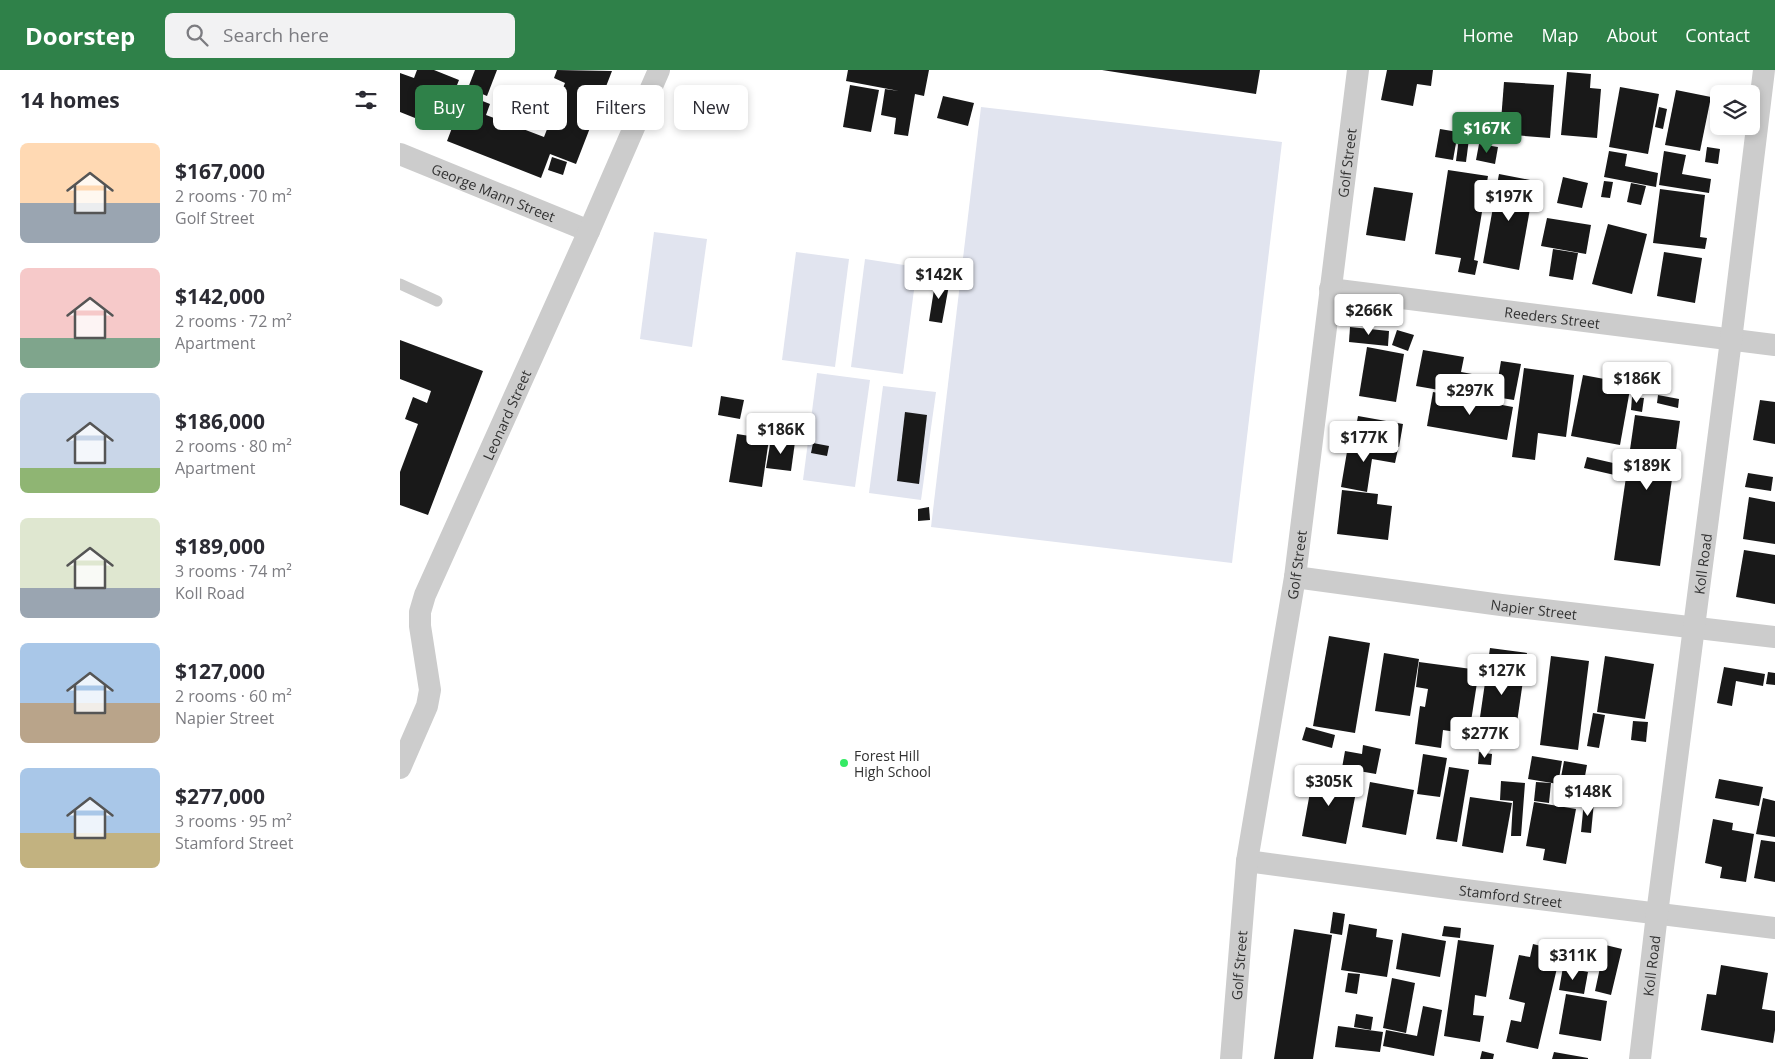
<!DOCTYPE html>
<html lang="en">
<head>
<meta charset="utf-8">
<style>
  :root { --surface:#fff; --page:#f2f2f3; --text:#2b2b33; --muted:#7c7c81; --accent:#2f8149 }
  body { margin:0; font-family:"Open Sans",sans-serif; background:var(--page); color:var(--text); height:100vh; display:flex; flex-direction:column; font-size:19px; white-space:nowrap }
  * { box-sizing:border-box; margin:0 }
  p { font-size:16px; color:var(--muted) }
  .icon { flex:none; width:28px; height:28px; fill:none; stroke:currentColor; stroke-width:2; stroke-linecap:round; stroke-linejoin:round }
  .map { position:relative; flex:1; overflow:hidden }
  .side { display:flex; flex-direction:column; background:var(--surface); width:400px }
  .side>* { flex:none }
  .guide { position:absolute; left:15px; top:15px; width:475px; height:45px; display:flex; gap:10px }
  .buttons { position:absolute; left:1310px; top:15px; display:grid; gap:10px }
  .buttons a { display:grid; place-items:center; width:50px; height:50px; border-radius:8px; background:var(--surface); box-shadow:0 2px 8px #0003; font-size:25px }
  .price { position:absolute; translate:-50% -42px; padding:0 11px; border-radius:5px; background:#fff; color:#222; font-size:16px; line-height:32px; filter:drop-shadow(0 1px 2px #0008) }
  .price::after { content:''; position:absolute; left:50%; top:30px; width:15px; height:11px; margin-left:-8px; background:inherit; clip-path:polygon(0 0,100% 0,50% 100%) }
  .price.selected { background:var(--accent); color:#fff }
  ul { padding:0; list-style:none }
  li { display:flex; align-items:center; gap:15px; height:125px; padding:0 20px }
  li span { display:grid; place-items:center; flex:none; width:140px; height:100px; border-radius:8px; color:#555 }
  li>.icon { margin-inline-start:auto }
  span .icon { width:60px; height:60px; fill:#fffc; stroke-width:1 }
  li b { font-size:21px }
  h2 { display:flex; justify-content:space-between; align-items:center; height:60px; padding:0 20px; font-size:21px }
  .tag { padding:0 18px; border-radius:8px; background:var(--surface); box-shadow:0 2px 8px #0003; font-size:18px; line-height:45px }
  .tag.selected { background:var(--accent); color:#fff }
  header { display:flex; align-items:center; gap:30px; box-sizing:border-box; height:70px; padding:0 25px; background:var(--accent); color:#fff }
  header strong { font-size:24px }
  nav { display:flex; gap:28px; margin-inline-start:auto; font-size:18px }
  .search { width:350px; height:45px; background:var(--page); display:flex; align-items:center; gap:12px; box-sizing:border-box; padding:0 18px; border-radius:8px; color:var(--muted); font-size:19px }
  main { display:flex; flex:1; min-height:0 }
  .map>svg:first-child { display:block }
  .green { fill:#e1e4ef }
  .building { fill:#191919 }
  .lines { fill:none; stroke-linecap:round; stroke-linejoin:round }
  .lane { stroke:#ccc; stroke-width:11 }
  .street { stroke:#ccc; stroke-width:22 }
  .poi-dot { fill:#34ea64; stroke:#fff; stroke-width:2 }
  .labels { text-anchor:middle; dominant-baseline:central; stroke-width:5; stroke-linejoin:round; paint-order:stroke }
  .street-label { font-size:14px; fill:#323232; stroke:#fff }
  .poi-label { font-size:14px; fill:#323232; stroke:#fff; text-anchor:start }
</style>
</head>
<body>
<header>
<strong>Doorstep</strong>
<div class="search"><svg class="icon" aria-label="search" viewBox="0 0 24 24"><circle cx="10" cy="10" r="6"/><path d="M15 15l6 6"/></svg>Search here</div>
<nav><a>Home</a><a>Map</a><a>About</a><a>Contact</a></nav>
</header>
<main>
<section class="side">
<h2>14 homes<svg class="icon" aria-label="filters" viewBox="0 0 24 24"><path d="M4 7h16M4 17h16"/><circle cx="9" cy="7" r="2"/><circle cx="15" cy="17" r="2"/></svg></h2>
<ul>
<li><span style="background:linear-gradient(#ffd9b3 60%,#9aa5b1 0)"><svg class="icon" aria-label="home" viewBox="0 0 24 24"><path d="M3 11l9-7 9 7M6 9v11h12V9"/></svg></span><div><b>$167,000</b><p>2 rooms · 70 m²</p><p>Golf Street</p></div></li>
<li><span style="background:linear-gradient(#f6c9c9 70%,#7fa58c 0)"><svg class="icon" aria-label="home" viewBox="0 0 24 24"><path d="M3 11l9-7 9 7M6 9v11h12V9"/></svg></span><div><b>$142,000</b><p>2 rooms · 72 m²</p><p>Apartment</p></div></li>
<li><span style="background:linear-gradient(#c9d6e8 75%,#8fb573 0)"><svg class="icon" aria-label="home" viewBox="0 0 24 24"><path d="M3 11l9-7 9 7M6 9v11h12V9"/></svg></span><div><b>$186,000</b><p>2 rooms · 80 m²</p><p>Apartment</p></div></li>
<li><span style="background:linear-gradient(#dfe7d0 70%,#9aa5b1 0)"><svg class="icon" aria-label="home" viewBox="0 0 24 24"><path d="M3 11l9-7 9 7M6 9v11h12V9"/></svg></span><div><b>$189,000</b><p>3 rooms · 74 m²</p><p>Koll Road</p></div></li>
<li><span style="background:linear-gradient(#a9c7e8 60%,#b9a48a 0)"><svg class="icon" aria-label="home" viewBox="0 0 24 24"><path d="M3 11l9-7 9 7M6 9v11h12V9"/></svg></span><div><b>$127,000</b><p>2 rooms · 60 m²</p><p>Napier Street</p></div></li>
<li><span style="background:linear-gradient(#a9c7e8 65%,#c2b280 0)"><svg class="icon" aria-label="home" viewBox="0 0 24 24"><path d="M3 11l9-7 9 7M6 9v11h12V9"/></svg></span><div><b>$277,000</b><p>3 rooms · 95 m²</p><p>Stamford Street</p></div></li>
</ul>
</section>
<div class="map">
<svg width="1375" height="989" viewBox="0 0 1375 989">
  <rect width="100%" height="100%" fill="#fff"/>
  <g class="green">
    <path d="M581,37l301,35 -50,421 -301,-36z"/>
    <path d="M254,162l53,7 -15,108 -52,-8z"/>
    <path d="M396,182l53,7 -14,108 -53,-7z"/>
    <path d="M465,189l52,8 -14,107 -52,-7z"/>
    <path d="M417,303l53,7 -15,107 -52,-7z"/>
    <path d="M483,316l53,6 -15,108 -52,-7z"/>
  </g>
  <g class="building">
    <path d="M17,0h17l25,10 -19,48 -40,-16v-39l14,5z"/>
    <path d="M75,0h22l-10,26 -19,-8z"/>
    <path d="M157,0l55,1 -36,93 -26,-10 -9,24 -94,-37 18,-47 25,10 -4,11 58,22 21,-54 -11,-5z"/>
    <path d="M448,0h81l-5,26 -9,-2 -7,42 -14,-2 2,-16 -15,-3 4,-26 14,2 -53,-10z"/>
    <path d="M702,0h158l-4,24z"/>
    <path d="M987,0h46l-2,16 -14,-2 -4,22 -32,-6z"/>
    <path d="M1167,2l24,2 -1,14 11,1 -4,49 -36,-3z"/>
    <path d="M1104,12l50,3 -4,53 -50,-4z"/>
    <path d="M450,15l29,5 -8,42 -28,-5z"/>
    <path d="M1220,17l39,7 -11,60 -39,-7z"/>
    <path d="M1276,20l35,7 -11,54 -35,-6z"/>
    <path d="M543,26l31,7 -6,23 -31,-8z"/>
    <path d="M1259,37l8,2 -4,20 -8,-2z"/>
    <path d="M1040,59l18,3 -5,28 -18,-3z"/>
    <path d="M1059,68l10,1 -3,23 -10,-1z"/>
    <path d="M1079,74l19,3 -3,17 -19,-4z"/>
    <path d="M1307,77l13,2 -2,15 -13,-2z"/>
    <path d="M1209,81l18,3 -2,12 33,7 -2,14 -52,-10z"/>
    <path d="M1264,81l22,4 -4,19 29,5 -2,14 -50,-8z"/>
    <path d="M152,87l15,5 -4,13 -15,-5z"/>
    <path d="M1048,100l40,6 -14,84 4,1 -3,14 -17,-3 3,-14 -26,-4z"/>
    <path d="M1099,104l36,7 -16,89 -36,-7z"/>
    <path d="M1163,107l25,6 -6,25 -25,-5z"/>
    <path d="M1204,111l9,1 -3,16 -9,-1z"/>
    <path d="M1231,113l15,3 -5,19 -14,-3z"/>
    <path d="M974,117l39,6 -8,48 -39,-6z"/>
    <path d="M1260,119l45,6 -5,42 7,1 -2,11 -52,-6z"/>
    <path d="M1147,148l44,7 -5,29 -45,-8z"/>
    <path d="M1208,154l39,10 -15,60 -40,-10z"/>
    <path d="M1153,179l25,4 -5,27 -24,-4z"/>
    <path d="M1264,182l38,6 -7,45 -38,-7z"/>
    <path d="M536,207l14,3 -8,43 -13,-2z"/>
    <path d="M950,257l39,4 -1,15 -39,-4z"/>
    <path d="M997,260l17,5 -6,16 -16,-6z"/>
    <path d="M0,270l83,31 -55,144 -28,-10v-33l18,-48 -13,-5 8,-22 14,6 4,-12 -31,-12z"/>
    <path d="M967,277l37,7 -8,48 -37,-6z"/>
    <path d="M1023,280l41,7 -3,15 11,2 -4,21 -52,-9z"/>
    <path d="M1101,291l20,3 -7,36 -19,-3z"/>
    <path d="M1124,298l50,7 -8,62 -28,-4 -3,27 -23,-3z"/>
    <path d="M1183,305l48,9 -11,61 -49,-9z"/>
    <path d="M1033,322l80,15 -6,33 -80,-14z"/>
    <path d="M1258,325l21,4 -1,9 -21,-5z"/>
    <path d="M321,326l23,4 -4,19 -22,-4z"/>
    <path d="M1232,327l12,1 -2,14 -11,-2z"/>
    <path d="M1360,330l15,2v42l-22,-4z"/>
    <path d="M505,342l22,3 -8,69 -22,-3z"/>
    <path d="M1235,345l45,6 -20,145 -46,-6z"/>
    <path d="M958,346l45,8 -4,23 -45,-9z"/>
    <path d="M337,364l32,5 -7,48 -33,-5z"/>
    <path d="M371,369l24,3 -4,29 -25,-3z"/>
    <path d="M949,370l49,9 -3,14 -23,-4 -5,33 -26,-5z"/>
    <path d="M413,373l16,3 -2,10 -16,-3z"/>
    <path d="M1187,387l35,8 -3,11 -35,-8z"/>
    <path d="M1348,403l25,4 -2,14 -26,-4z"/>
    <path d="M942,420l36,4 -1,10 15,2 -4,34 -51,-6z"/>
    <path d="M1349,427l26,5v42l-32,-5z"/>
    <path d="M529,437l1,13 -12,1v-12z"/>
    <path d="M1344,480l31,5v49l-39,-7z"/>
    <path d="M929,566l41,7 -15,90 -42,-7z"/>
    <path d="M1090,578l37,5 -13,90 -37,-5z"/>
    <path d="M984,583l35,6 -9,57 -35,-5z"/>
    <path d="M1151,586l38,5 -11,89 -38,-5z"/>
    <path d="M1205,586l49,8 -9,55 -48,-7z"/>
    <path d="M1019,592l60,8 -10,64 -26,-4 -2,18 -26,-4 5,-38 5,1 3,-18 -12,-2z"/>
    <path d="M1324,597l41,7 -2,12 -27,-5 -4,25 -15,-3z"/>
    <path d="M1368,602l7,1v12l-9,-1z"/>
    <path d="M1193,643l12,2 -6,33 -12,-2z"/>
    <path d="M1233,651l15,1 -2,20 -15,-2z"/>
    <path d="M906,657l29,8 -3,13 -30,-8z"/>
    <path d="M963,675l18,4 -5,25 -34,-6 3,-17 17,3z"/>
    <path d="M1079,682l13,2 -1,11 -13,-1z"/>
    <path d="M1023,684l24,4 -7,39 -23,-3z"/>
    <path d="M1132,686l30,5 -4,23 -30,-5z"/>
    <path d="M1164,691l23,4 -6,33 -14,-2 1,-6 -9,-2z"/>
    <path d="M915,695l31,6 -3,19 13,2 -10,52 -44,-8z"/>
    <path d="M1049,697l20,3 -12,72 -21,-3z"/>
    <path d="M1319,709l44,8 -4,19 -44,-8z"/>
    <path d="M1101,711l24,2 -4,53h-10l2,-35 -13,-1z"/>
    <path d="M970,712l44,8 -8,45 -44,-8z"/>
    <path d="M1136,712l15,1 -2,20 -15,-2z"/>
    <path d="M1070,727l42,6 -9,50 -41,-7z"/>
    <path d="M1363,728l12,3v36l-19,-3z"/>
    <path d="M1184,731l10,1 -3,31 -10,-1z"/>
    <path d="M1134,732l42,7 -10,55 -23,-4 2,-11 -19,-3z"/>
    <path d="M1313,749l20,4 -1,7 22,4 -8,48 -26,-4 2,-11 -17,-4z"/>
    <path d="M1361,770l14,2v40l-21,-4z"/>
    <path d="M933,842l12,2 -3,21 -12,-2z"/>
    <path d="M949,854l28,5 -1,8 17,3 -6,37 -46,-7z"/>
    <path d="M1044,856l17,2 -1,10 -18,-2z"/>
    <path d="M894,859l38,6 -19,124h-39z"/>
    <path d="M1002,863l44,8 -6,36 -44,-8z"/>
    <path d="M1058,870l36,5 -8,52 -11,-2 -2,20 11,1 -4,26 -36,-6z"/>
    <path d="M1189,871l33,8 -11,46 -16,-4 6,-28 -16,-4z"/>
    <path d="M1133,874l28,7 -23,98 -32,-7 5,-22 10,2 4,-19 -16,-4 10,-44 11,2z"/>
    <path d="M1321,895l47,8 -6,36 13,2v19l-2,13 -72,-13 6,-36 9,1z"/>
    <path d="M1163,897l25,5 -4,22 -25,-4z"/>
    <path d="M948,903l12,1 -3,20 -12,-2z"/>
    <path d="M992,908l23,5 -9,50 -23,-5z"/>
    <path d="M1166,924l41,7 -6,40 -42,-7z"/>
    <path d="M1023,936l19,4 -8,46 -51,-10 3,-16 31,6z"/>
    <path d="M956,944l17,3 -2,13 -17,-3z"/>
    <path d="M938,956l45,6 -3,20 -45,-5z"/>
    <path d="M1082,981l12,3 -1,5h-13z"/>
    <path d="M1154,982l34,6v1h-36z"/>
  </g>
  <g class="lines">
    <path class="lane" d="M0,214l37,17"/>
    <g class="street">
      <path id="s1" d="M0,84l189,77"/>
      <path id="s2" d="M930,219l445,56"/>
      <path id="s3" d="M895,507l206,28 274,32"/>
      <path id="s4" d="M0,698l27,-62 3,-16 -10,-64v-14l5,-17 164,-364 70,-161"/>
      <path id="s5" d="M847,791l210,28 318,39"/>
      <path id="s6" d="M831,989l16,-198 48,-284 63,-507"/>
      <path id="s7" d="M1240,989l17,-145 74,-574 33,-270"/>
    </g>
  </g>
  <circle class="poi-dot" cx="444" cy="693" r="5"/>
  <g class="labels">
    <g class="street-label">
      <text stroke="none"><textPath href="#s6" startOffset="904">Golf Street</textPath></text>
      <text stroke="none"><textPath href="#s1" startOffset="101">George Mann Street</textPath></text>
      <text stroke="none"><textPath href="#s2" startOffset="224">Reeders Street</textPath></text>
      <text stroke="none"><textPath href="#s4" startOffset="378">Leonard Street</textPath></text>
      <text stroke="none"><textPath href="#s6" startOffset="499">Golf Street</textPath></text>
      <text stroke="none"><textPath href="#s7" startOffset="499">Koll Road</textPath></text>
      <text stroke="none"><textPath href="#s3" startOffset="241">Napier Street</textPath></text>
      <text stroke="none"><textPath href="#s5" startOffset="266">Stamford Street</textPath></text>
      <text stroke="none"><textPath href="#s6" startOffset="94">Golf Street</textPath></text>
      <text stroke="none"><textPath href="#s7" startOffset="94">Koll Road</textPath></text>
    </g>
    <g class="poi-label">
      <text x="454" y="685">Forest Hill<tspan x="454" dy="16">High School</tspan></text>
    </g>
  </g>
</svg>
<div class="buttons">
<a><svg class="icon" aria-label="layers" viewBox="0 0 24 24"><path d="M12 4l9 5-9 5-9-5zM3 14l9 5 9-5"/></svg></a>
</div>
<b class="price selected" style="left:1087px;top:84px">$167K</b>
<b class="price" style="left:1109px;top:152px">$197K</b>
<b class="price" style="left:539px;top:230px">$142K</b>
<b class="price" style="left:969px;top:266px">$266K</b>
<b class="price" style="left:1237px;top:334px">$186K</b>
<b class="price" style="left:1070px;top:346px">$297K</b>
<b class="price" style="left:381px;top:385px">$186K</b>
<b class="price" style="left:964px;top:393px">$177K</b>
<b class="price" style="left:1247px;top:421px">$189K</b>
<b class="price" style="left:1102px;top:626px">$127K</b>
<b class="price" style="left:1085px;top:689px">$277K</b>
<b class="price" style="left:929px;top:737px">$305K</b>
<b class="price" style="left:1188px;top:747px">$148K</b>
<b class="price" style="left:1173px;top:911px">$311K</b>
<div class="guide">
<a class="tag selected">Buy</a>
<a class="tag">Rent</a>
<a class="tag">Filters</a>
<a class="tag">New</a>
</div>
</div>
</main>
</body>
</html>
